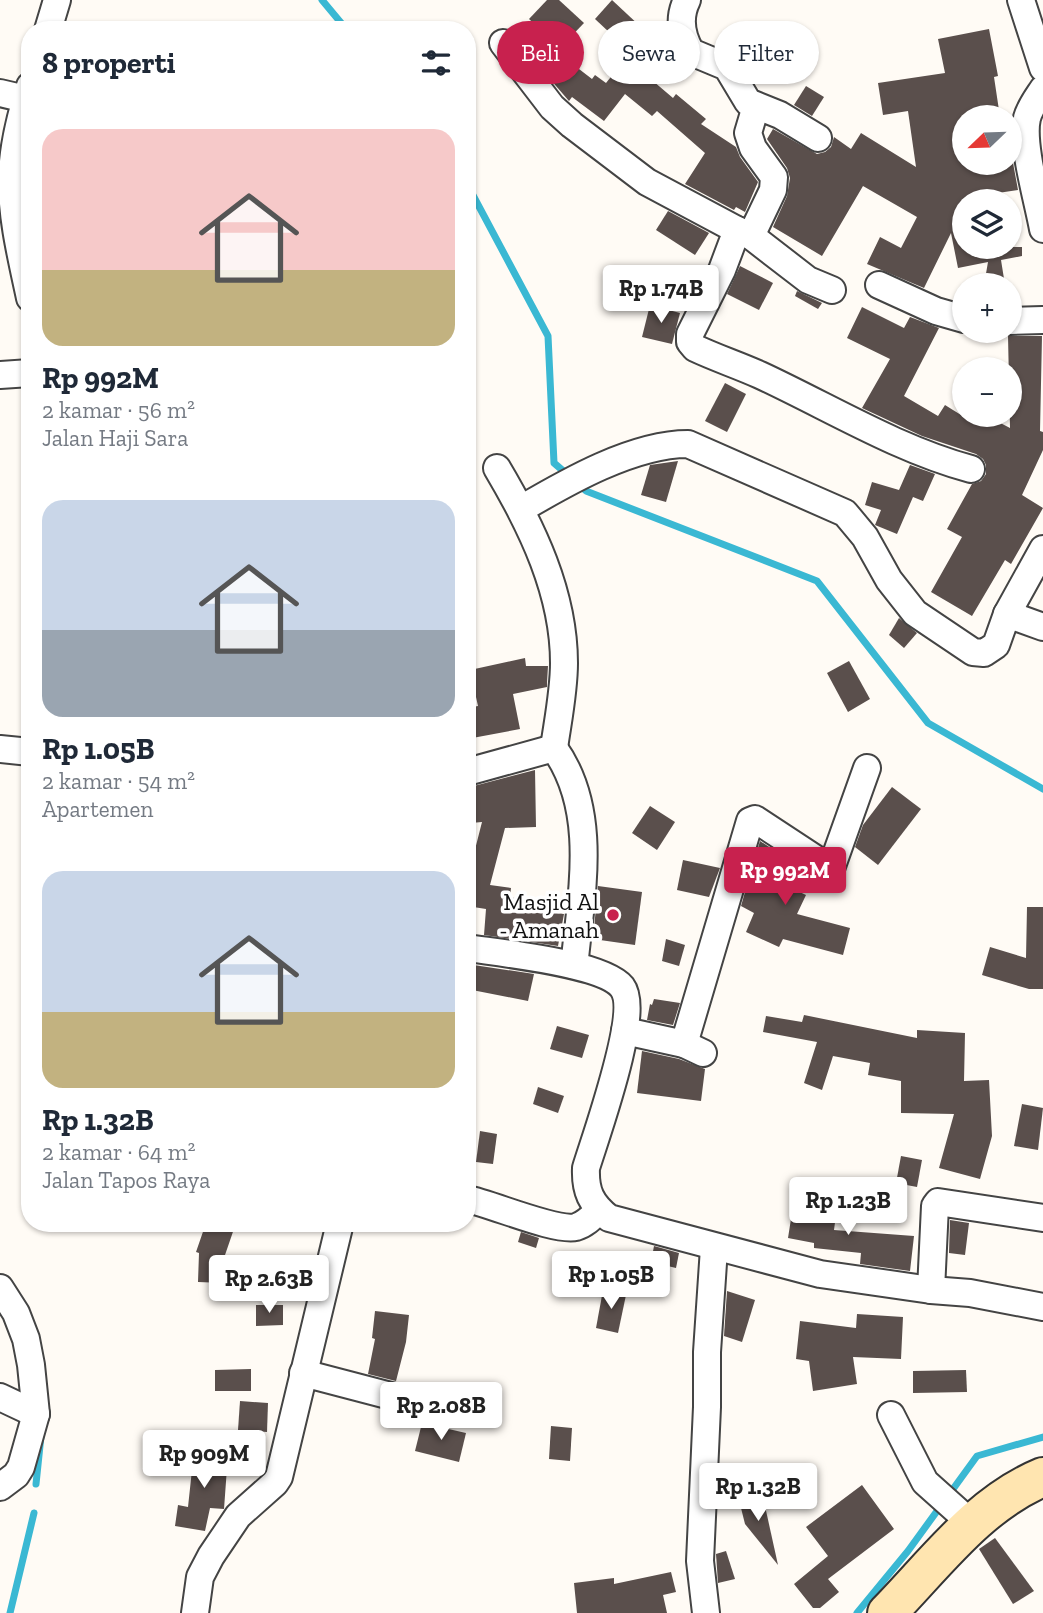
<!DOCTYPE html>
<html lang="id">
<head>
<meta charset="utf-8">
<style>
  :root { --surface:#fff; --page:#f6f6f7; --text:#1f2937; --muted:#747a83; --accent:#c8214e }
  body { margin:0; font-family:"Zilla Slab",serif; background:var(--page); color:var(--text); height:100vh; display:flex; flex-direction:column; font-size:26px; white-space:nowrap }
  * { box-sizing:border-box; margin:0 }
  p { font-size:23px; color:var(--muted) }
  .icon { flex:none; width:38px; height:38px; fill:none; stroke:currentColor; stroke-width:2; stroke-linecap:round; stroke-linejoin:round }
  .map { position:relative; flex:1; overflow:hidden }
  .panel { position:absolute; left:21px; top:21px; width:455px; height:1211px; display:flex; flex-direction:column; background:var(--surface); border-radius:28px; box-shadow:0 2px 5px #0004 }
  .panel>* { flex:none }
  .top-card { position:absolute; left:497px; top:21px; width:441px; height:63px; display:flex; gap:14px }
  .needle { width:46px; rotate:247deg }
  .controls { position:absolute; left:952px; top:105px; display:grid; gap:14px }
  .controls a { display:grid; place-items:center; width:70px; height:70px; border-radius:50%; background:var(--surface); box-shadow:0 2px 5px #0004; font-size:35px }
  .price { position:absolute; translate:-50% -60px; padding:0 16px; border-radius:7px; background:#fff; color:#222; font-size:23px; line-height:46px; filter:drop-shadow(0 2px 4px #0008) }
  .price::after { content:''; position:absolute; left:50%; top:42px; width:21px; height:16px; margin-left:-10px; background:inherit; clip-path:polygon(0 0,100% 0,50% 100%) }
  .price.active { background:var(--accent); color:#fff }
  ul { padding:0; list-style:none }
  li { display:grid; align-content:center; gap:14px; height:371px; padding:0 21px }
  li span { display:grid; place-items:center; height:217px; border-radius:21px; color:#555 }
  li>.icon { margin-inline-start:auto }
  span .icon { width:126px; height:126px; fill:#fffc; stroke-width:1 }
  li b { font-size:30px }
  h2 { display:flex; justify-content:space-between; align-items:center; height:84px; padding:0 21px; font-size:30px }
  .pill { padding:0 24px; border-radius:32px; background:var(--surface); box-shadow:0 2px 5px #0004; font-size:24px; line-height:63px }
  .pill.active { background:var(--accent); color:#fff }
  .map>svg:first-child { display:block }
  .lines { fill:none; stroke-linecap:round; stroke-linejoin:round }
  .stream { stroke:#3ab8d3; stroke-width:7 }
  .building { fill:#5a4f4c }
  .minor-casing { stroke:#444; stroke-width:30 }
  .secondary-casing { stroke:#333; stroke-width:42 }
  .minor { stroke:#fff; stroke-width:26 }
  .secondary { stroke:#ffe5b0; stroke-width:38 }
  .poi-dot { fill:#c8214e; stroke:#fff; stroke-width:2.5 }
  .labels { text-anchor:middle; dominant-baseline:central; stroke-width:7; stroke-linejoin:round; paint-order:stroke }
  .poi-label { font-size:24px; fill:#111; stroke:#fff; text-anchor:end }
</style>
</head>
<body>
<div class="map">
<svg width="1043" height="1613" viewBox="0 0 1043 1613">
  <rect width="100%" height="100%" fill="#fffbf5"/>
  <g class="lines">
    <g class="stream">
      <path d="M322,0l25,30"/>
      <path d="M467,184l81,152 6,127 14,12"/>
      <path d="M577,483l9,8 231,90 111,142 115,66"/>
      <path d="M36,1484l5,-48"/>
      <path d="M10,1613l24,-100"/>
      <path d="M857,1613l51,-62 69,-95 66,-19"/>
    </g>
  </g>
  <g class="building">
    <path d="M547,0h12l25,23 -24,25 -31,-29z"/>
    <path d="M612,0l30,28 -17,19 -30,-28z"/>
    <path d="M989,29l9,47 -4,1 6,40h-36v46h49l5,27 -54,8v49h58v9l-21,4 4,25h-21l4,-23 -30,6 -7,-35 -27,55 -57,-24 13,-27 21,11 16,-31 -54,-31 -41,70 -49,-29 14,-31 3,-18 -3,-10 -20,-29 6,-10 44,25 8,-2 6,-5 3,-10 17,12 10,-16 55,34 -8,-56 -25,4 -5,-32 67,-10 -7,-34z"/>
    <path d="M626,58l47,40 3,-4 30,25 -5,5 35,23 4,10 18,25 -13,30 -9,-5 -2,3 -49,-26 20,-31 -48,-42 -5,5 -27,-22 -21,27 -32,-24 -3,4 -19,-22 16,-20 26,20 3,-4 11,8z"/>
    <path d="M806,86l18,11 -12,19 -18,-11z"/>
    <path d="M668,211l41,22 -14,22 -39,-25z"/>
    <path d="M740,266l33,17 -14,27 -32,-16z"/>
    <path d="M797,291l25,12 -4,6 -23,-13z"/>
    <path d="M650,305l30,8 -8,31 -30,-7z"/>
    <path d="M862,307l42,21 6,-11 29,11 -35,68 34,20 7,-11 16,10h24l25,13 -2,-92h34l-2,95 3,1v18l-21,45 21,13 -32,56 -6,-4 -33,56 -41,-24 31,-55 -15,-8 25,-45 9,-3 5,-7v-9l-3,-6 -7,-5 -54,-18 -60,-28 28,-49 -43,-21z"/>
    <path d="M725,383l21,11 -19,38 -22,-11z"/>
    <path d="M678,461l-12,41 -25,-7 9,-30z"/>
    <path d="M910,465l25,9 -12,27 -10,-4 -16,37 -22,-9 6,-15 -16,-5 7,-23 27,8z"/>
    <path d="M899,618l18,15 -13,15 -15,-13z"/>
    <path d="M525,658l1,8h22l-1,17v4l-34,7 7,35 -53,10v-31l11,-2 -8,-36z"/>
    <path d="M849,661l21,38 -22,13 -21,-39z"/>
    <path d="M535,770l1,57 -31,1 -15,57 21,3 -1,9 32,7 -1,7 23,3 -6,32 -74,-11 2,-26 -19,-3v-25l15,-59 -11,1 -1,-36z"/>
    <path d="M892,787l29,22 -43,56 -23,-18 8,-22z"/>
    <path d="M650,806l25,16 -18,28 -25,-17z"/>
    <path d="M760,841l38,25 -11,20 19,9 -9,19 53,14 -7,27 -60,-16 -4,8 -33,-15 8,-19 -13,-7z"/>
    <path d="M683,860l37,8 -11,29 -32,-7z"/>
    <path d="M598,886l44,6 -7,53 -42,-6z"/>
    <path d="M1027,907h16v82h-14l-47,-14 8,-28 36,11z"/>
    <path d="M666,939l19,6 -6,21 -17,-5z"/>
    <path d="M467,964l67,10 -6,27 -61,-12z"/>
    <path d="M654,999l26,4 -7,22 -26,-5 3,-16 2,1z"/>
    <path d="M804,1015l113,23v-8l48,3 -1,48 25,-1 3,56 -12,43 -41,-11 15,-54 -53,-1v-32l-33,-6 2,-12 -37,-7 -11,34 -18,-7 13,-41 -54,-10 3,-16 36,6z"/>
    <path d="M557,1026l32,9 -7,23 -32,-9z"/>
    <path d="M642,1051l37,8 26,10 -4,32 -64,-8z"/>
    <path d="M538,1087l26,9 -6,17 -25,-9z"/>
    <path d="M1022,1104l21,4 -5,42 -24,-4z"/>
    <path d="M480,1131l17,3 -4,30 -17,-2z"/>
    <path d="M901,1156l21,4 -5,27 -21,-4z"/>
    <path d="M796,1187l18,3 -3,22 25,3 -2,15 80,6 -4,35 -50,-7 1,-11 -47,-5v-5l-26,-5z"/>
    <path d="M950,1220l19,3 -4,32 -16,-2z"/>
    <path d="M206,1223h30l-11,32 -1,28 -26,-1 1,-29 -3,-1z"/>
    <path d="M521,1232l18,6 -3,10 -18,-6z"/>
    <path d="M654,1246l25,7 -3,15 -25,-6z"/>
    <path d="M570,1255l22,3 -5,39 -22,-3z"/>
    <path d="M603,1290l23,5 -8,38 -22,-5z"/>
    <path d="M727,1291l28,9 -13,42 -18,-6z"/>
    <path d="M256,1305h27v20l-27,1z"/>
    <path d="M375,1311l34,4 -3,27 -10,39 -28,-7 7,-35 -3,-1z"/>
    <path d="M857,1314l46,3 -2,42 -48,-2 4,27 -44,7 -4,-30 -13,-2 4,-38 56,7z"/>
    <path d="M251,1369v22h-36v-21z"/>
    <path d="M966,1370l1,22 -54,1v-22z"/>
    <path d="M240,1401l28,2 -1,29 -29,-2z"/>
    <path d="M422,1423l44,10 -7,29 -44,-11z"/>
    <path d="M551,1426l21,2 -2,33 -21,-2z"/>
    <path d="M194,1451l34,3 -4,55 -14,-1 -5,23 -30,-5 3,-21 10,2z"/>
    <path d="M862,1485l32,44 -66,50 11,13 -19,16h-7l-19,-24 34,-28 -22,-29z"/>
    <path d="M755,1497h8l15,68 -33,-41 -6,-24z"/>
    <path d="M995,1538l39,53 -21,13 -34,-55z"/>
    <path d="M726,1551l9,28 -17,4 -2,-29z"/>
    <path d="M671,1572l5,20 -13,3 4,18h-90l-3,-30 40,-5v6z"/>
  </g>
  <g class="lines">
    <g class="minor-casing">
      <g id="minor">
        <path d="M687,0c-9,18 -6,35 4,52l36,15 21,35 32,13 38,23"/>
        <path d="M1021,0l22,68"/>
        <path d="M48,30l9,-30"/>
        <path d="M503,43l49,64 20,18 75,57 90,48 -15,40 -32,64v8l5,6c21,10 43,17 65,27 69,32 137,74 211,94"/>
        <path d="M30,86c-10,31 -18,63 -18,95 0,40 10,79 18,117"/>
        <path d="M1043,89c-6,9 -13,18 -16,29 -6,26 11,83 16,111"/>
        <path d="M0,93l30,7"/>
        <path d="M737,230l14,6 57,44 24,10"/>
        <path d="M751,236l22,-46 1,-13 -21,-29 -5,-15 8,-27"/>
        <path d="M879,285l57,26 28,8"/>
        <path d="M1010,321l33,-1"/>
        <path d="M0,375l30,-2"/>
        <path d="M497,468c35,59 67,125 67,195 0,28 -6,57 -10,85"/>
        <path d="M521,509c46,-27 112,-65 167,-65l157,69 20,24 24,43 26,33 58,39 11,1 12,-8 11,-31 36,-65"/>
        <path d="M1007,614l36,13"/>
        <path d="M554,748c44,61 28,141 21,210l-2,7"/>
        <path d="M0,749l30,3"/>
        <path d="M467,772l87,-24"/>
        <path d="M467,948c32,5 136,15 155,39 19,25 -26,148 -36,181 -1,23 5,36 23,50l211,56 111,16 39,3 73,14"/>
        <path d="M625,1031l59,13 19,9"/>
        <path d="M684,1044l66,-223 5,-2 73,48 4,-1 35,-98"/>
        <path d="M467,1199c25,5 89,33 109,28 10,-3 16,-10 23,-17"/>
        <path d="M0,1288l16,25 10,26 5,26 5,49 -15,53 -5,8 -16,12"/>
        <path d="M931,1290l4,-84 3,-4 105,16"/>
        <path d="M303,1373l149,39"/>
        <path d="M0,1397l36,17"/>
        <path d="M891,1415l34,67 47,42"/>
        <path d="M195,1613l5,-36 11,-21 27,-40 37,-33 4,-6 61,-254"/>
        <path d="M706,1613l-6,-52 7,-154v-55l7,-104"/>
      </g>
    </g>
    <g class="secondary-casing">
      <path id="secondary" d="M887,1613c48,-49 91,-109 156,-136"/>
    </g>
    <use href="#minor" class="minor"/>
    <use href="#secondary" class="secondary"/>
  </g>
  <circle class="poi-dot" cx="613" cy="915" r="7"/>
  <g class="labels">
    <g class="poi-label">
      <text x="599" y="901">Masjid Al<tspan x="599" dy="28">- Amanah</tspan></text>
    </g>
  </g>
</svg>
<div class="controls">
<a><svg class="needle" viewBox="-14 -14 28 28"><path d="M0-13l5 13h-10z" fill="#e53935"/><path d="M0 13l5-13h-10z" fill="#747a83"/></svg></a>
<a><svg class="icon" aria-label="layers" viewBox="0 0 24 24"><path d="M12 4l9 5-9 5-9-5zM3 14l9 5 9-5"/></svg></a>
<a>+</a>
<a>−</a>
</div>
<b class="price" style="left:661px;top:325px">Rp 1.74B</b>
<b class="price active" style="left:785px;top:907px">Rp 992M</b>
<b class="price" style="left:848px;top:1237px">Rp 1.23B</b>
<b class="price" style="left:611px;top:1311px">Rp 1.05B</b>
<b class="price" style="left:269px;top:1315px">Rp 2.63B</b>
<b class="price" style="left:441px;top:1442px">Rp 2.08B</b>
<b class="price" style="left:204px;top:1490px">Rp 909M</b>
<b class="price" style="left:758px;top:1523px">Rp 1.32B</b>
<div class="top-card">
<a class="pill active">Beli</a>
<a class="pill">Sewa</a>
<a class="pill">Filter</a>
</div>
<section class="panel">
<h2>8 properti<svg class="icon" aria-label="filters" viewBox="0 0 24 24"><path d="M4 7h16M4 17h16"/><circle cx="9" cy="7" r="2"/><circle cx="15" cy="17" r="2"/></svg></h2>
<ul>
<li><span style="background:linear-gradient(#f6c9c9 65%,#c2b280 0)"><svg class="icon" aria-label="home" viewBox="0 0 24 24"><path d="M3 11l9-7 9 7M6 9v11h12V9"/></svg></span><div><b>Rp 992M</b><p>2 kamar · 56 m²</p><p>Jalan Haji Sara</p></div></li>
<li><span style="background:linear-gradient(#c9d6e8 60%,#9aa5b1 0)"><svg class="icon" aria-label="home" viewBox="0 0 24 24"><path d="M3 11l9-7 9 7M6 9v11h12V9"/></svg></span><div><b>Rp 1.05B</b><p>2 kamar · 54 m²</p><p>Apartemen</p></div></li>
<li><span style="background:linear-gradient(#c9d6e8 65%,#c2b280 0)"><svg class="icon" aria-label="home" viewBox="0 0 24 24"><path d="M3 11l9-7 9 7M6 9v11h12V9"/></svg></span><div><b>Rp 1.32B</b><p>2 kamar · 64 m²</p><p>Jalan Tapos Raya</p></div></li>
</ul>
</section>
</div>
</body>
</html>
